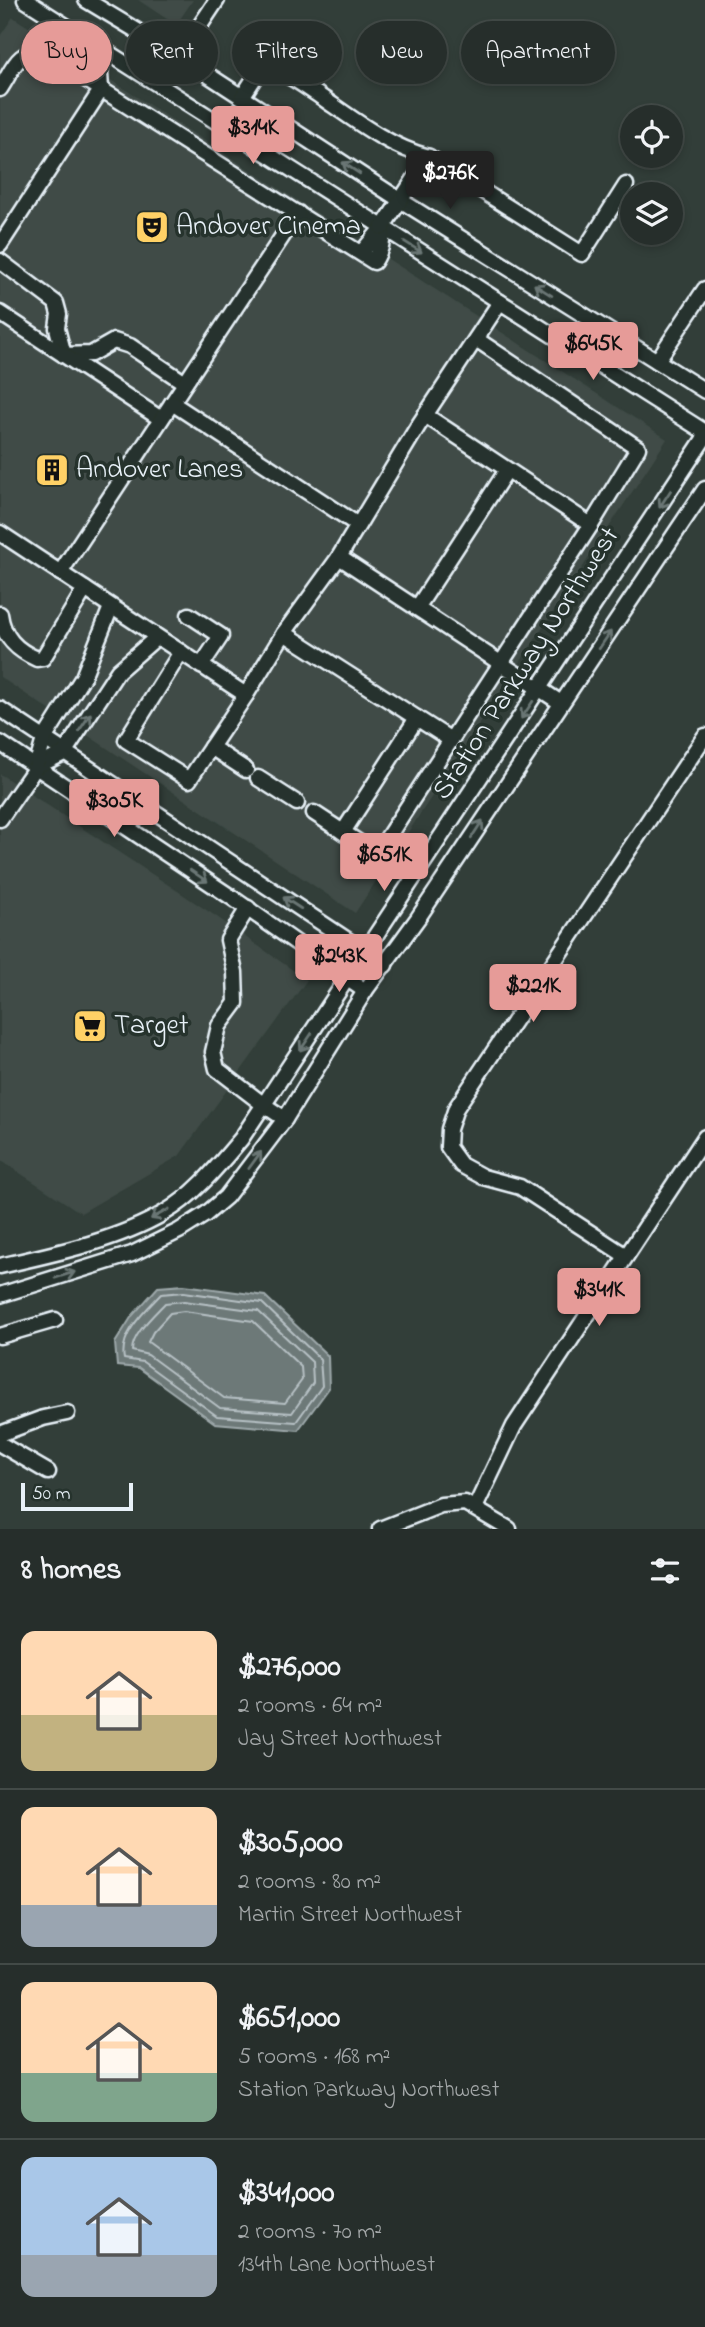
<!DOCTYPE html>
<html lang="en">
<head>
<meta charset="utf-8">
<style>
  :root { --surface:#262e2b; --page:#323a37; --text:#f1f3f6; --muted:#a4a8a9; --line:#424a47; --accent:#e69b98 }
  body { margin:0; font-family:"Indie Flower",sans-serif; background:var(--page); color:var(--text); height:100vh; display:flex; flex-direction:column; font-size:26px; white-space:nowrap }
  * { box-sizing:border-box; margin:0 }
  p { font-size:23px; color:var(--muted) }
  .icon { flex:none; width:38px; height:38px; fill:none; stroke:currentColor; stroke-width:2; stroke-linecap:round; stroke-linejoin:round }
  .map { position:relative; height:1529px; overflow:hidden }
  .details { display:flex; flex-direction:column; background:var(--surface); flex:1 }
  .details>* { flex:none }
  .top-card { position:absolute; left:21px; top:21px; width:663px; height:63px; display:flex; gap:14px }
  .buttons { position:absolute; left:620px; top:105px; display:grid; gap:14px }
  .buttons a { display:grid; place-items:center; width:63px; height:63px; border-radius:50%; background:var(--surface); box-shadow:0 4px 10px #0003,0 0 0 2px var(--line); font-size:35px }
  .scale { position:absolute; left:21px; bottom:18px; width:112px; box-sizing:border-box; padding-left:7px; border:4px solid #e8f1f8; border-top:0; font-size:19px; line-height:24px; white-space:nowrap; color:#e8f1f8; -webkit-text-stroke:5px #26332d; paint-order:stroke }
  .price { position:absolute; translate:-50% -60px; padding:0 16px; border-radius:7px; background:var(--accent); color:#111; font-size:23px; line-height:46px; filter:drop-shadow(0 2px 4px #0008) }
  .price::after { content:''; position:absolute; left:50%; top:42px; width:21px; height:16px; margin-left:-10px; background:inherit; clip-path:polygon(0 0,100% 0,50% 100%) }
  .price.active { background:#222; color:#fff }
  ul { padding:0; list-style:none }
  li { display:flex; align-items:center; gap:21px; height:175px; padding:0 21px }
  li+li { border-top:2px solid var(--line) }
  li span { display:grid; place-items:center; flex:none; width:196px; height:140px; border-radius:14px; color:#555 }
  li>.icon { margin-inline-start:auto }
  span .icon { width:84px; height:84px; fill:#fffc; stroke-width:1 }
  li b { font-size:30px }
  h2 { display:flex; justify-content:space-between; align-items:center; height:84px; padding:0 21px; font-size:30px }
  .tag { padding:0 24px; border-radius:32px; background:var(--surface); box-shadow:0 4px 10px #0003,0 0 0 2px var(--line); font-size:24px; line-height:63px }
  .tag.active { background:var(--accent); color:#111 }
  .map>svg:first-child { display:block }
  .built { fill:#3f4b46 }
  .water { fill:#6d7978; stroke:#9ea9ab; stroke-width:2 }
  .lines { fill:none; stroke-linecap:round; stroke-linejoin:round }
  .shore { stroke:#b7c1c5; stroke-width:2 }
  .minor-casing { stroke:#e8f1f8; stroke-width:19 }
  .minor { stroke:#26332d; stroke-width:14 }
  .oneway { stroke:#6a7674 }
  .labels { text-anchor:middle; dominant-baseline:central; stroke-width:7; stroke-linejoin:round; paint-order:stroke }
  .poi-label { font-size:28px; fill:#e8f1f8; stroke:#26332d; text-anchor:start }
  .street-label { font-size:28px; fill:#e8f1f8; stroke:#26332d }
</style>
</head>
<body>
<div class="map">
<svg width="705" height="1529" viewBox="0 0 705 1529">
  <rect width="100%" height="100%" fill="#323e39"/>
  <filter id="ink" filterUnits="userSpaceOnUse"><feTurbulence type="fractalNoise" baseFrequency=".0143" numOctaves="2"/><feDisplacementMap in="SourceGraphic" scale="14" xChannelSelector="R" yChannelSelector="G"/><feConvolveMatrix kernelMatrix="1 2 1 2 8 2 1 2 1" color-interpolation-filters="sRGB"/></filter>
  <g filter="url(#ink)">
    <g class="built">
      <path d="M138,0h55l-17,25z"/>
      <path d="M13,17l654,422 -312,474 -355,-236v-641z"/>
      <path d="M0,774l217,143 90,63 -128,176 -98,57 -81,-53z"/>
    </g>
    <path class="water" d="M184,1285l81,11 63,60 1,32 -31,42 -83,-7 -76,-55 -22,-2 -2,-23 17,-27 26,-29z"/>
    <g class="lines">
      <g class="shore">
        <path d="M184,1292l78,11 58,56 2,27 -26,36 -79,-6 -74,-54 -19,-3c-5,-25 21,-48 37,-65z"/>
        <path d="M184,1301l74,10 54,51 1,21 -21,30 -72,-5 -72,-53 -16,-4c0,-17 22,-36 33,-48z"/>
        <path d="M184,1311l69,10 48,46 1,13 -17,23 -61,-5 -76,-56 5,-10 17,-19z"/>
      </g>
      <g class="minor-casing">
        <g id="minor">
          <path d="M25,0l680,432"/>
          <path d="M86,0l93,56 221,144 305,191"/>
          <path d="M160,86l57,-86"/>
          <path d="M0,89c13,-19 17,-41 44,-36l330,209c7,-11 10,-21 8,-34l-21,25"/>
          <path d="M242,97l17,-26 9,-4c21,7 38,20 56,32 33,23 66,48 105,58"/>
          <path d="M382,228l47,-71 153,97 44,-69"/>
          <path d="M0,245l101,-155 -1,-17 3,-23"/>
          <path d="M0,261l56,42 3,11 -2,14 7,27 27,-1 23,-13 16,5 55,37"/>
          <path d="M0,313l161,106"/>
          <path d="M657,361l48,-72"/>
          <path d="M172,403l126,-190"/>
          <path d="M425,415l166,110 47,-77 -162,-109"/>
          <path d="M0,533l246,162 38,-62 55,-76 79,-131 82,-124"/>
          <path d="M339,557l222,146"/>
          <path d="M60,573l112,-170 186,122"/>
          <path d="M417,608l90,-138"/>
          <path d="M0,614c3,23 16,36 37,45l6,-1 42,-69"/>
          <path d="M189,615l32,21 -20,30"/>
          <path d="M284,633l167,107 140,-215"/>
          <path d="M181,652l-55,88 63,40 57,-85"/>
          <path d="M0,709l385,256"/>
          <path d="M0,743l231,154 134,94"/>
          <path d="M211,747l35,23"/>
          <path d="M36,767l28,-14 54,-82 39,-34"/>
          <path d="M258,778l39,25"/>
          <path d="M314,813l58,38 8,-2 71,-109"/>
          <path d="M0,819l36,-52 8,-28 39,-62 28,-70"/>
          <path d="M343,832l74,-114"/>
          <path d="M248,908l-20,32 7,32 1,31 -17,23 -6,26 4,17 47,36 21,14"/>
          <path d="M626,1256l-106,-69 -37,-10 -22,-12 -13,-18 1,-18 7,-21 249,-372"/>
          <path d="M0,1266c53,-12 116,-25 164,-53 31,-18 54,-47 77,-74l464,-702"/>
          <path d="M0,1295l132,-41 47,-23 27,-17 20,-17 59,-78 80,-128 53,-73 287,-429"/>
          <path d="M0,1336l55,-16"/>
          <path d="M0,1434l43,-16 24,-5"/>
          <path d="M0,1444l48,28"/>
          <path d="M475,1508l39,-82 191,-289"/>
          <path d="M380,1529l61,-24 24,-2 44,26"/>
        </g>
      </g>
      <use href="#minor" class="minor"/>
    </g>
    <defs><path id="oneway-shaft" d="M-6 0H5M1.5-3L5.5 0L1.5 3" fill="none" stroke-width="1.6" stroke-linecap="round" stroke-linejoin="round" transform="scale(1.75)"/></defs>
    <g class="oneway">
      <use href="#oneway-shaft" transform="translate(351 168) rotate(-147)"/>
      <use href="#oneway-shaft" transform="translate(413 247) rotate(32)"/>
      <use href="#oneway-shaft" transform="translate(543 290) rotate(-148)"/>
      <use href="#oneway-shaft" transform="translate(665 499) rotate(123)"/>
      <use href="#oneway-shaft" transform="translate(605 640) rotate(-56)"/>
      <use href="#oneway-shaft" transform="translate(527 710) rotate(124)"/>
      <use href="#oneway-shaft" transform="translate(85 722) rotate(-56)"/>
      <use href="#oneway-shaft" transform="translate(477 829) rotate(-57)"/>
      <use href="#oneway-shaft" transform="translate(199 876) rotate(34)"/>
      <use href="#oneway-shaft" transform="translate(292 903) rotate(-147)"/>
      <use href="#oneway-shaft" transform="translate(306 1042) rotate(124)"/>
      <use href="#oneway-shaft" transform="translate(255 1160) rotate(-54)"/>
      <use href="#oneway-shaft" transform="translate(160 1214) rotate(151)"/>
      <use href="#oneway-shaft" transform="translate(65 1275) rotate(-17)"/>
    </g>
  </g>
  <defs>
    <g id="theatre-square" transform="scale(1.75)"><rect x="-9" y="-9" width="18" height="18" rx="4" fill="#ffd166" stroke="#26332d"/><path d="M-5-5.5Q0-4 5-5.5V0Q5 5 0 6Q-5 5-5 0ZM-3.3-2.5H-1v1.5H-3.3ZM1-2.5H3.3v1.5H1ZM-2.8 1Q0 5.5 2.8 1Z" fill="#111"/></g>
    <g id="building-square" transform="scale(1.75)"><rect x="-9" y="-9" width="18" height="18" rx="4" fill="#ffd166" stroke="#26332d"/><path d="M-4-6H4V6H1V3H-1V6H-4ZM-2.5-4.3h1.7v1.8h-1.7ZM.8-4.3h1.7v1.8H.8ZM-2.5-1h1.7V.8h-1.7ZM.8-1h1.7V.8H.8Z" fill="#111"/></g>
    <g id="supermarket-square" transform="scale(1.75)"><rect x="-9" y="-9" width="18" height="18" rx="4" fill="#ffd166" stroke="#26332d"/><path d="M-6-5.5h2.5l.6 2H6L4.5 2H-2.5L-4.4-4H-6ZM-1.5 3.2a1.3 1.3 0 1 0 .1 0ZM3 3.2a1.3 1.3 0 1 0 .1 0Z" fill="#111"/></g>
  </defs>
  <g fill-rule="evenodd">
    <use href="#theatre-square" x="152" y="227"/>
    <use href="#building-square" x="52" y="470"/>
    <use href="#supermarket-square" x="90" y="1026"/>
  </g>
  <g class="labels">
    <g class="poi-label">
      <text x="176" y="227">Andover Cinema</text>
      <text x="76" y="470">Andover Lanes</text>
      <text x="114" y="1026">Target</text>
    </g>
    <g class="street-label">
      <text transform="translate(527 664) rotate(-57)">Station Parkway Northwest</text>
    </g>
  </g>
</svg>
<div class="buttons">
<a><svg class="icon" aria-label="locate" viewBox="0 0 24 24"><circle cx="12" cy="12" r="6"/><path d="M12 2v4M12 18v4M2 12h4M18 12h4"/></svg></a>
<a><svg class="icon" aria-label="layers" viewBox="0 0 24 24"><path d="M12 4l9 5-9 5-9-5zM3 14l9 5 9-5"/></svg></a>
</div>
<div class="scale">50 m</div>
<b class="price" style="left:253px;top:166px">$314K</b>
<b class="price active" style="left:450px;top:211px">$276K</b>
<b class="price" style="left:593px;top:382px">$645K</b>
<b class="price" style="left:114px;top:839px">$305K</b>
<b class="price" style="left:384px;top:893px">$651K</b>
<b class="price" style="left:339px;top:994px">$243K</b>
<b class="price" style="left:533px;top:1024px">$221K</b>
<b class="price" style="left:599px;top:1328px">$341K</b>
<div class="top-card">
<a class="tag active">Buy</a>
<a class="tag">Rent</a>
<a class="tag">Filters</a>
<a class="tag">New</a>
<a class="tag">Apartment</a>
</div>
</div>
<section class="details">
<h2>8 homes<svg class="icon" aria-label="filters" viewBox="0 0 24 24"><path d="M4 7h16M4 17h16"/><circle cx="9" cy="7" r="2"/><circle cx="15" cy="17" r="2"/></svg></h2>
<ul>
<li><span style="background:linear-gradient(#ffd9b3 60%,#c2b280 0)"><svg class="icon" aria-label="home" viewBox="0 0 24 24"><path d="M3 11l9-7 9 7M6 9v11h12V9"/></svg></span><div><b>$276,000</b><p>2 rooms · 64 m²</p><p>Jay Street Northwest</p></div></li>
<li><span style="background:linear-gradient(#ffd9b3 70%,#9aa5b1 0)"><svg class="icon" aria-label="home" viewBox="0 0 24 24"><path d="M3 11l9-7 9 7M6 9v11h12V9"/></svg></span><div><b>$305,000</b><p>2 rooms · 80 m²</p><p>Martin Street Northwest</p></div></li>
<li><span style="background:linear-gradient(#ffd9b3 65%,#7fa58c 0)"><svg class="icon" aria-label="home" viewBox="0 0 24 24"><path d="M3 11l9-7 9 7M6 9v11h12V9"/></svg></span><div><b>$651,000</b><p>5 rooms · 168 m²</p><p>Station Parkway Northwest</p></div></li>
<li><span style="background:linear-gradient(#a9c7e8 70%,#9aa5b1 0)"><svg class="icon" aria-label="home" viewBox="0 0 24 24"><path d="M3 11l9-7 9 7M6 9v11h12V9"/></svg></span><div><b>$341,000</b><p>2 rooms · 70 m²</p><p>134th Lane Northwest</p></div></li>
</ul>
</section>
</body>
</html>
